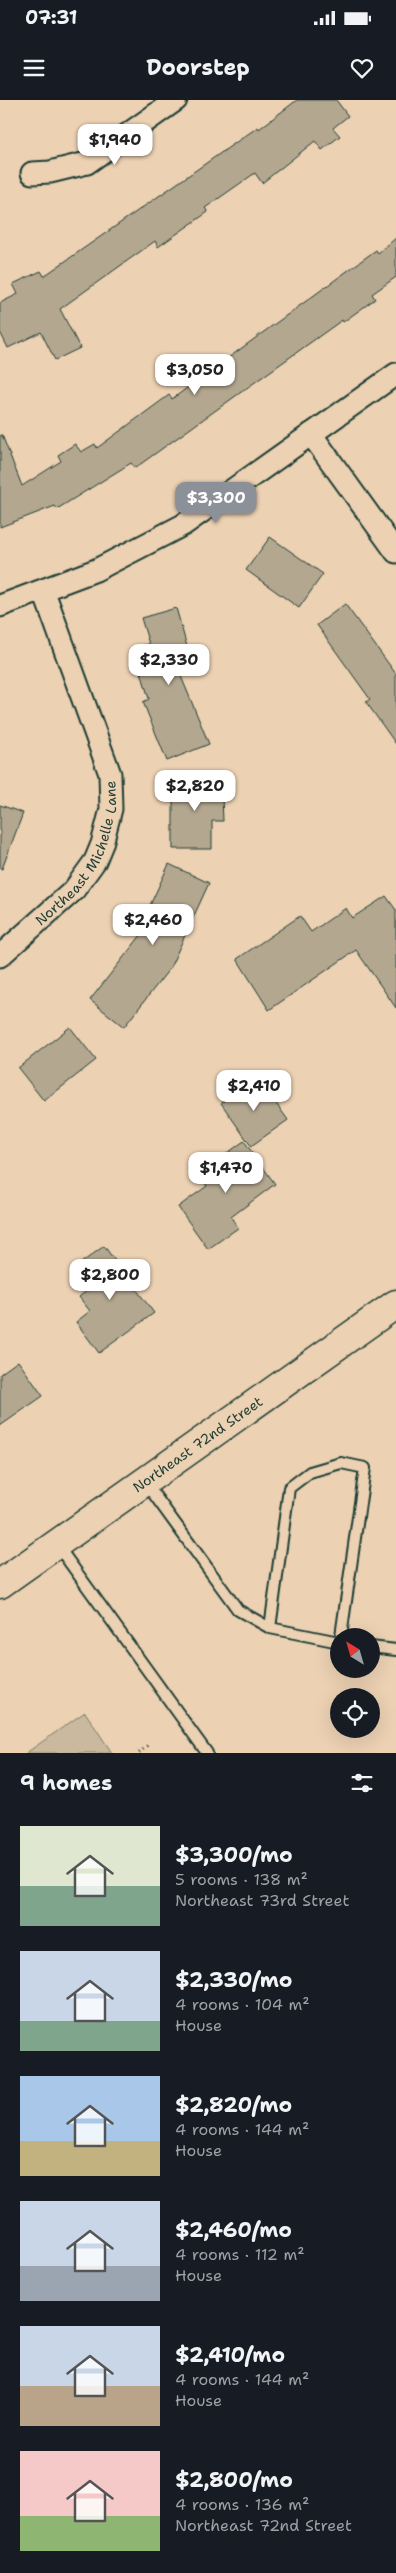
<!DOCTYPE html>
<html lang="en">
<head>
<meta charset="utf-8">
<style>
  :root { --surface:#171b24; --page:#242831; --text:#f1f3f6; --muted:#9ea1a6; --accent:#8c9099 }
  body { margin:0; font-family:"Shantell Sans",sans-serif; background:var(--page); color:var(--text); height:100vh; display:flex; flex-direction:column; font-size:19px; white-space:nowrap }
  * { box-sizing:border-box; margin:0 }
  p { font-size:16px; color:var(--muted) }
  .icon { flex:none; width:28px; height:28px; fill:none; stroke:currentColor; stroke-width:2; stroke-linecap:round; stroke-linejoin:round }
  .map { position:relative; height:1653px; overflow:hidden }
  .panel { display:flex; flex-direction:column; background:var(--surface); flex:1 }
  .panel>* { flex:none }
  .needle { width:32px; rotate:323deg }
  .tools { position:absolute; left:330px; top:1528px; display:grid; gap:10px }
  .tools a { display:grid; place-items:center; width:50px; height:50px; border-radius:50%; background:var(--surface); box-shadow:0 5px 20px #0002; font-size:25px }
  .price { position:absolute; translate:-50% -42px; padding:0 11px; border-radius:10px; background:#fff; color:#222; font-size:16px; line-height:32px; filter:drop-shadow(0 1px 2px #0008) }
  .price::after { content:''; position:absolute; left:50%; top:30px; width:15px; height:11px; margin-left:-8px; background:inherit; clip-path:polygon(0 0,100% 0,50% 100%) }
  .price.active { background:var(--accent); color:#fff }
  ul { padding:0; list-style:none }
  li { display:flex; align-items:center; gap:15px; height:125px; padding:0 20px }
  li span { display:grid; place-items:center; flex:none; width:140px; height:100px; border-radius:0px; color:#555 }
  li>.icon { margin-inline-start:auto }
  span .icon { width:60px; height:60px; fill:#fffc; stroke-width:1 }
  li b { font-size:21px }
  h2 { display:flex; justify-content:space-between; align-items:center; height:60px; padding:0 20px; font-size:21px }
  .status { display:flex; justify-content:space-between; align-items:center; height:35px; padding:0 25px; background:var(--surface); direction:ltr }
  .status svg { height:14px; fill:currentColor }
  header { display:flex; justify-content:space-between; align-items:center; height:65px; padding:0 20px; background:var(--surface); font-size:22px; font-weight:700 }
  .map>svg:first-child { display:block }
  .green { fill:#cab99e; stroke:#747b69 }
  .building { fill:#b3a790; stroke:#1f3d34 }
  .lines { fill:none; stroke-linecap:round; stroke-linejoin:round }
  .lane-casing { stroke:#1f3d34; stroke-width:14 }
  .street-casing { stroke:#1f3d34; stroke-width:25 }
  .secondary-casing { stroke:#1f3d34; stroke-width:31 }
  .path { stroke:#1f3d34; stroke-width:3; stroke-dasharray:1 4; stroke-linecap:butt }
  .lane { stroke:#ecd1b3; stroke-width:10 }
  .street { stroke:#ecd1b3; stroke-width:21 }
  .secondary { stroke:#ecd1b3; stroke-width:28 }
  .labels { text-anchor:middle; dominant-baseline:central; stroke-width:4; stroke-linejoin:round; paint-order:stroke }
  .street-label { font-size:14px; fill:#1f3d34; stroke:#ecd1b3 }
</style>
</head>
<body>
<div class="status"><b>07:31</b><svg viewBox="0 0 49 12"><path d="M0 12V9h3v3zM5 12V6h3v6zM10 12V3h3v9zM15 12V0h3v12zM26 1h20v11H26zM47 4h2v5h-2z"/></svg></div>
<header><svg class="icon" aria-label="menu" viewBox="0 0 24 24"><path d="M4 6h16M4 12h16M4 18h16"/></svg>Doorstep<svg class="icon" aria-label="heart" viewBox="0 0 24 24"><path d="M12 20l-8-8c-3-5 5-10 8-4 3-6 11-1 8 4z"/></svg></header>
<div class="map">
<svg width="396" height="1653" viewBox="0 0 396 1653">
  <rect width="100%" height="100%" fill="#ecd1b3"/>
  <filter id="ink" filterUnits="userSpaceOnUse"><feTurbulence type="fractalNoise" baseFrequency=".02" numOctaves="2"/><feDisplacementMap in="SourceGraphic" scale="10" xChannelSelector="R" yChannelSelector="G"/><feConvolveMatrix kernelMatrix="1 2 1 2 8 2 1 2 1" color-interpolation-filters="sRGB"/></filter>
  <g filter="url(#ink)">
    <path class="green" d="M85,1612l27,41h-86z"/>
    <g class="building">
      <path d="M297,0h39l12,16 -15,12 7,8 -18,14 -7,-9 -53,42 -7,-10 -50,35 3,4 -50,35 -3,-6 -95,68 20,39 -25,12 -14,-28 -33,16 -8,-16v-29l18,-9 -5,-10 28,-13 3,5 214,-149 1,2z"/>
      <path d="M396,138v39l-24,17 3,5 -32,23 -1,-2 -207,148 -4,-5 -74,46 -2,-3 -55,21v-92h2l20,51 39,-25 -3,-6 17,-11 6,8 14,-8 2,4 72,-53 3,4 204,-149 2,3z"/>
      <path d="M270,437l53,37 -24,34 -53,-38z"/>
      <path d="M345,504l51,70v70l-30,-42 4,-3 -53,-74z"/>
      <path d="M176,508l16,56 -14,5 31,75 -42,17 -24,-59 6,-3 -15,-51 15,-4 -8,-26z"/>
      <path d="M173,677h41v20h8l1,24h-11v28h-39z"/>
      <path d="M0,705l23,8 -21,56 -2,-1z"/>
      <path d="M169,764l40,19 -39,85 -46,59 -34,-27 55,-70 -5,-3z"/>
      <path d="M386,796l10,14v98l-40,-58 -87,60 -32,-51 63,-43 11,16 35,-24 6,10z"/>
      <path d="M70,927l26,33 -52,41 -26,-33z"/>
      <path d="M257,977l31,43 -37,26 -30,-43z"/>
      <path d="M244,1041l31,43 -44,33 7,11 -30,21 -30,-42 29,-21 -8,-12z"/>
      <path d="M104,1146l50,67 -55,40 -23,-31 14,-11 -11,-14 13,-10 -15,-21z"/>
      <path d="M18,1261l25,35 -43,30v-52z"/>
    </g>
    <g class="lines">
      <g class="lane-casing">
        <g id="lane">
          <path d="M145,1382l93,128 32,18 69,14"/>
          <path d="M57,1445l150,208"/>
          <path d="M270,1528l19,-140 21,-16 31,-9 24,5 -24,168"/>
          <path d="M371,1547l25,3"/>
        </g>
      </g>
      <g class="street-casing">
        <g id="street">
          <path d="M32,73l18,-1 37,-9 89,-63"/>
          <path d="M311,334l85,118"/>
          <path d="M0,506l96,-36 87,-45 213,-151"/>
          <path id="s1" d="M0,856l74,-66 21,-29 7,-17 9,-35 -1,-35 -66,-182"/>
        </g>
      </g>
      <g class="secondary-casing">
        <g id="secondary">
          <path id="s2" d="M0,1484l396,-280"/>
        </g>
      </g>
      <path class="path" d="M139,1653l9,-8"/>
      <use href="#lane" class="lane"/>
      <use href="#street" class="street"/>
      <use href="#secondary" class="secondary"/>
    </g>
  </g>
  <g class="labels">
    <g class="street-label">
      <text stroke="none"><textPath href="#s1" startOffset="134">Northeast Michelle Lane</textPath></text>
      <text stroke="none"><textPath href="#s2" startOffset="242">Northeast 72nd Street</textPath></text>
    </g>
  </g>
</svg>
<div class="tools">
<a><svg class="needle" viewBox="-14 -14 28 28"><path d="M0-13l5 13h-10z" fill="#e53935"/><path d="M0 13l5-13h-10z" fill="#9ea1a6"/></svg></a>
<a><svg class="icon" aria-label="locate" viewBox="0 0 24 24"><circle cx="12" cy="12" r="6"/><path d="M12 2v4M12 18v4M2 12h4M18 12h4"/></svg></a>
</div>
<b class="price" style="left:115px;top:66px">$1,940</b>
<b class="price" style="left:195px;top:296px">$3,050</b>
<b class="price active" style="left:216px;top:424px">$3,300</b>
<b class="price" style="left:169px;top:586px">$2,330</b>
<b class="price" style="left:195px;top:712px">$2,820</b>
<b class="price" style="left:153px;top:846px">$2,460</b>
<b class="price" style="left:254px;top:1012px">$2,410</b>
<b class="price" style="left:226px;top:1094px">$1,470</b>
<b class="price" style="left:110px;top:1201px">$2,800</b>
</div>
<section class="panel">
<h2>9 homes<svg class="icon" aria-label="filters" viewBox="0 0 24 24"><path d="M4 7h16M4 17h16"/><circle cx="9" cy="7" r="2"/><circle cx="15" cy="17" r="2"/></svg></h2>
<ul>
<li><span style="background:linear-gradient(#dfe7d0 60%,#7fa58c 0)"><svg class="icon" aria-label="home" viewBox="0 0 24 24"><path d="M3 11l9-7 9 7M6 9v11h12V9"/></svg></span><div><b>$3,300/mo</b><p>5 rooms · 138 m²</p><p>Northeast 73rd Street</p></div></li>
<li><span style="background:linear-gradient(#c9d6e8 70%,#7fa58c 0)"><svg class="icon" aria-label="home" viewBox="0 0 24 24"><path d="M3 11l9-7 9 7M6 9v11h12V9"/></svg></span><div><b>$2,330/mo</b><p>4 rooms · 104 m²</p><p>House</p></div></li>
<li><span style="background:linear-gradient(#a9c7e8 65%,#c2b280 0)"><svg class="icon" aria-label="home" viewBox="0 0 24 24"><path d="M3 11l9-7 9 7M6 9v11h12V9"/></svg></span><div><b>$2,820/mo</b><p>4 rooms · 144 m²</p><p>House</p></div></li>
<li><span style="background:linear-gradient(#c9d6e8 65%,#9aa5b1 0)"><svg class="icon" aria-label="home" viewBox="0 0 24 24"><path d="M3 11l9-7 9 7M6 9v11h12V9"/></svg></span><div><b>$2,460/mo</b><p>4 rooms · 112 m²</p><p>House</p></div></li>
<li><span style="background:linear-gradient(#c9d6e8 60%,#b9a48a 0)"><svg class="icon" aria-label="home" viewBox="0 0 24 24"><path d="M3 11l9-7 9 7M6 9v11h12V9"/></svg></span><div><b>$2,410/mo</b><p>4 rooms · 144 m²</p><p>House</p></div></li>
<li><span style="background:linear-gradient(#f6c9c9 65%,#8fb573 0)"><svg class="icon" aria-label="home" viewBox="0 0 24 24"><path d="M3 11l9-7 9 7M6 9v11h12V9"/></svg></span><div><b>$2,800/mo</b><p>4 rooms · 136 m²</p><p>Northeast 72nd Street</p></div></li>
</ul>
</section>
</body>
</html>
